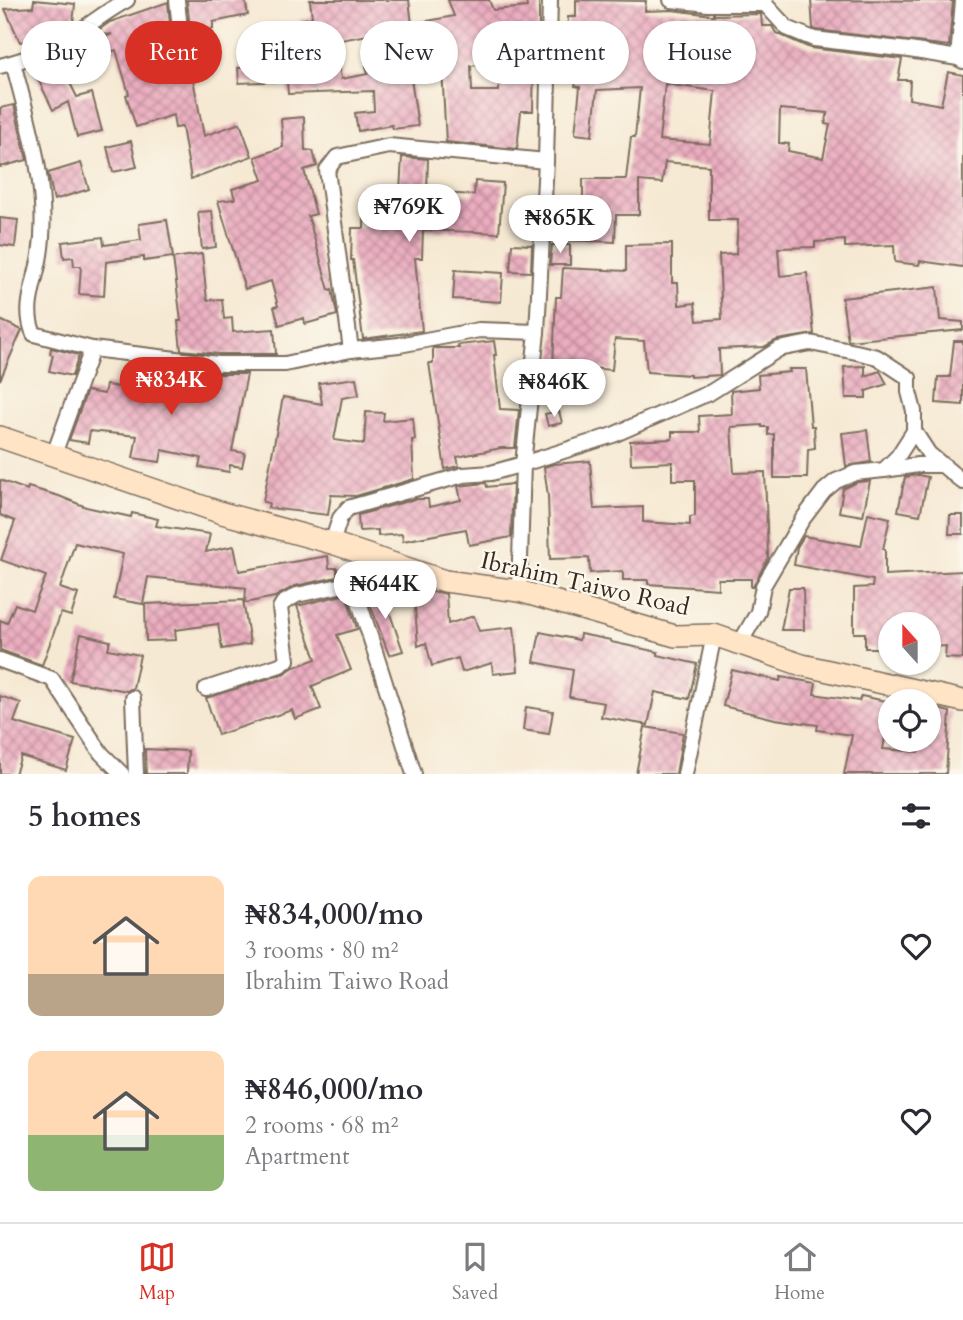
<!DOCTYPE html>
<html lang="en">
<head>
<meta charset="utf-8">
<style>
  :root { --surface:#fff; --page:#f2f2f3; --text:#2b2b33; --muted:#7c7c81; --line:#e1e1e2; --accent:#d93025 }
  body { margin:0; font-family:Cardo,serif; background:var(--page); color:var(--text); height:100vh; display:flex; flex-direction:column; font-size:26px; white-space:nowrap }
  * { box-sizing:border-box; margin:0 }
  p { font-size:23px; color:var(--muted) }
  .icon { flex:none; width:38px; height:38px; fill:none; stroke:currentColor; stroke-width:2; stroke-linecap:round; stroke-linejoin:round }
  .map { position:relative; height:774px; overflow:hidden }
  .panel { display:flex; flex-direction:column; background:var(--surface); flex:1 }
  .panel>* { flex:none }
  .banner { position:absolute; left:21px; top:21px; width:922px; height:63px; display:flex; gap:14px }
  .needle { width:46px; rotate:339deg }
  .buttons { position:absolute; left:878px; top:612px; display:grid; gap:14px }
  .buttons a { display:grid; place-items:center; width:63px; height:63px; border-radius:50%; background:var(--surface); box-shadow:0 2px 5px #0004; font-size:35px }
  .price { position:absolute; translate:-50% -60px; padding:0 16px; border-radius:24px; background:#fff; color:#222; font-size:23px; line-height:46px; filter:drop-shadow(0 2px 4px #0008) }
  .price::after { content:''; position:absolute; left:50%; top:42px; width:21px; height:16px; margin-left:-10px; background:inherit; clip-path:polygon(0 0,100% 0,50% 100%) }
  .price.current { background:var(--accent); color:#fff }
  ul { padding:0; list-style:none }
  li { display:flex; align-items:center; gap:21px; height:175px; padding:0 28px }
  li span { display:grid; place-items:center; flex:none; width:196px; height:140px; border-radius:14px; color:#555 }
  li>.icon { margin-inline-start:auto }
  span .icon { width:84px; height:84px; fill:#fffc; stroke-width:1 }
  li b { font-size:30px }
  h2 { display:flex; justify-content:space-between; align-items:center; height:84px; padding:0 28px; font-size:30px }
  .chip { padding:0 24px; border-radius:32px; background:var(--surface); box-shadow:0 2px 5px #0004; font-size:24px; line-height:63px }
  .chip.current { background:var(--accent); color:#fff }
  .tab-bar { display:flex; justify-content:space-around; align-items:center; height:98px; border-top:2px solid var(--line); background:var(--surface); font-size:19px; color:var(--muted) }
  .tab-bar a { display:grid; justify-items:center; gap:4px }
  .tab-bar .current { color:var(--accent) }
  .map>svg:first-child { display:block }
  .building { fill:url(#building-cross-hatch); fill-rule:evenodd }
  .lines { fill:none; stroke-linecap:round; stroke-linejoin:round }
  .minor-casing { stroke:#7c6d5d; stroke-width:18 }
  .secondary-casing { stroke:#7c6d5d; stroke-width:24 }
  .minor { stroke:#fff; stroke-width:14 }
  .secondary { stroke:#ffe4c6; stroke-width:21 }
  .labels { text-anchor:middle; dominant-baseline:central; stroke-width:5; stroke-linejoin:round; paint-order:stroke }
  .street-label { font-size:24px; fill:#3b2a1e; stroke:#fbf7ec }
</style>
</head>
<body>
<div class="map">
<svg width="963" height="774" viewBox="0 0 963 774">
  <defs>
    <pattern id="building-cross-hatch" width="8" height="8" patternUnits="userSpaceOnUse" patternTransform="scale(1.75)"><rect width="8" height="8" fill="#ebadc0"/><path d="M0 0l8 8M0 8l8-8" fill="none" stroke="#c08d9b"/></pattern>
  </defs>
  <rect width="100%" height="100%" fill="#fbf7ec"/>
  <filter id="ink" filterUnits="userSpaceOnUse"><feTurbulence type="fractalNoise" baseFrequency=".0143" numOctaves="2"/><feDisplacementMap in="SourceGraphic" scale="14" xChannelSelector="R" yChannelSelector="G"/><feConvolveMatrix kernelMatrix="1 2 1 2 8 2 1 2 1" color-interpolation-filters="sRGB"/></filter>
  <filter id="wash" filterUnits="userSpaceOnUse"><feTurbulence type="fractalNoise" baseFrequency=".00686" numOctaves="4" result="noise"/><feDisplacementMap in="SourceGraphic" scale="28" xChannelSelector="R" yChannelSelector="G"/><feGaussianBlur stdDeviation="1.57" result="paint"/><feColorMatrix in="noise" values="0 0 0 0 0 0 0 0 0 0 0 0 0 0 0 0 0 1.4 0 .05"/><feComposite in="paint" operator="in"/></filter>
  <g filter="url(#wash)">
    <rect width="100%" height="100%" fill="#f6e9d3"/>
    <g id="blocks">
      <g class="building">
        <path d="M34,0l41,4 -2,20 -11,7 -27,-4 1,13 -16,2 -15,-33 28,-2z"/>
        <path d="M187,0h58l3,15 -35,7v7h-2l4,27 -22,3z"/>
        <path d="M310,0h99l3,24 42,-8 -6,-16h41l4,10 34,-3 -1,-7h13v57h-5l-1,54h-12l-4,38 -71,-7 -4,-74 -32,4 8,54 -25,3 -1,-4 -34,6 -3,-18 19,-2 -1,-20 -85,3 -1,-13 -48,2 -1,-15 21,-1 -3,-19 19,-3 -2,-12 29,-4 -2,-9 12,-3zM379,33l4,29 -17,4 2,8 -27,5 -6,-38zM500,61l-1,30h-27l-1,-25z"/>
        <path d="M576,0l70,1 -1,10 27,-1 40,5 49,-1 1,12h10l4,7 34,15 92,11 -4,21h12l-1,19 32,6 7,-33 15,3v192l-43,-6 -1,4 -24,-3 -1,-17 -49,2v-7l-30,2v5l-37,1 2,28 27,-3 7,61 -37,6 -13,7 -45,2 1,26 -30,2v-2l-43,-3 -3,-31 -29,-2 -3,31 -59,-5 3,-68h5l2,-29 63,3v-26l46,-1v39h6l1,22 16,-2 2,18 25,-2 -3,-64 17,-1 2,-34h-29v-54l-44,-4 -3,21 -23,-2v34h-23l-1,27 -49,-2 1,-25h16v-36h43l5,-42h4l5,-49 -43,2 -5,46 -17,-2 5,-47 -5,-1 4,-17h-8l1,-31h-5l1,-21h8zM665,84l50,7 -5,53 -51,-4zM780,109l48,4 -3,11 5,1 -7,33 -35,-7 1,-7 -10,-1z"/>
        <path d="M811,0l142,1 -4,45 -133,-16 -3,-2z"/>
        <path d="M168,2l2,22 -22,1 14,50 14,-3 8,6 8,-4 12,62 36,-13 12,33 -61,23 -9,-52 -7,1 -2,-13 -37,12 -10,-32 3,-1 -13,-44 -53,19 14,28 15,-4 10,38 -25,6 -9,-35 -15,8 -19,-39 78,-37 -22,2 20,-14z"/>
        <path d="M14,105l13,55 -27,7v-59z"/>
        <path d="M304,117l1,33 8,1 4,15 -13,4 12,44 -8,2 21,74 3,-1 5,26 -32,9 -1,-6 -25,7 -5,-18 4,-1 -7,-25 -26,8 -27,-88 17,-2 -3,-10 31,-9 -8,-23 28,-10 -2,-28z"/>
        <path d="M131,141l6,26 -24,5 -6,-25z"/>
        <path d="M402,157l26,2 -1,33 47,3 1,-14 28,2 -4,50 -76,-3 -1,28h-7l7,73 -59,8 -10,-79h-2l1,-32h12l1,-37h35z"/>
        <path d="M81,163l8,26 -35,11 -6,-27z"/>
        <path d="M212,211l4,36 -14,2 -4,-37z"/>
        <path d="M0,218l18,2 -3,27 -15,-2z"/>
        <path d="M167,220l6,37 -29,4v-4l-38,5 -2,34 -25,-2 2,-28h-7l-1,-9 -9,1 -2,-16 41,-5 1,8 37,-5 -2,-16z"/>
        <path d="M512,244l20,1 -1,27 -21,-1z"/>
        <path d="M552,245h18v20h-20z"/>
        <path d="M202,254l5,46 15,-1 2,20 8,-1 1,14 41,-3 2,25h-57l-38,-4 -3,-29h3l-8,-63z"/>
        <path d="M455,270l48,3 -2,29 -48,-3z"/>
        <path d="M937,287l3,33 23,2v8l-115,11 -6,-43z"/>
        <path d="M0,320l22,10 -22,50z"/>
        <path d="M494,341l2,14h-2l6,54 19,1 -4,38h-14l-44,9 2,9 -14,3 -16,-106h4v-15h26l-1,-3z"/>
        <path d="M954,341h9v64l-27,-2 2,-26h12z"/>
        <path d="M51,348l28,7 -7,21 -23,-5 4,-16 -3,-1z"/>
        <path d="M865,366v10l15,-5 7,13 -21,7v7h-20l-2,-31z"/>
        <path d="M182,369l35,5h30l-15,77 13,2 -3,14 -12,-2 -1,7 -30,-5 2,-9 -39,-8 -2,12 -27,-4 4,-22 -47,-5 -2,12 -19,-3 18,-49 17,3 2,-9 38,6 2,-12 34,4z"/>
        <path d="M789,369h17l5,57h3l1,22 -7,1 -1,29h-33v-44l-6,1v-8h-6v-2l-31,2 3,46 31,-1 3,86 -15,29h-2v-8h-33v10l-70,-5v-4h-25v-9l-33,2 -1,-15 -39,1 -2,-63 -4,-29 10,-3 36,-3 4,48 49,-2v15l47,3v-8l5,-1v-36h-23v-18l-41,2 -1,-23 42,-2v-7h28l-1,-16 33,-2 -1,-23 28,-3 -1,-13 32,-3z"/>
        <path d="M356,378l3,17 -17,3 -8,42 30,4 2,-32 18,1 -1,8 30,-3 2,22h-3l2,39 -58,17 -25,-1 -3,20 -60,-7 1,-5 -6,-1 20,-105 39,7 -3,-21z"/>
        <path d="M559,411l3,12 -14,3 -3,-12z"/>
        <path d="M867,430l4,32 -25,4 -4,-33z"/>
        <path d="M918,475l10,2 -8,38 -22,-4 7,-34z"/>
        <path d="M0,480l27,10 1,-3 31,9 27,11 45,10 1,-4 26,6 -2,7 54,8 -4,18 28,-6 5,25 89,-15 1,12h8v9l-42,9 -20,11 -30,6 1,-15 -98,-11 -5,27 -29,-5 9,-45 -48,-11 -15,45 18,6 -7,22 -10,-3 -19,52 -42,-15v-30l7,3 8,-19 17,6 14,-34 -45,-16 14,-39 -15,-6z"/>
        <path d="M870,481l-7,35 -24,-4 4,-23 14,-7z"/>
        <path d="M486,483l1,4 26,-3 -2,53 -42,8 -3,-16 -63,12 -1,-7 -24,2v-6l-19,1 -1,-16 57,-16h13l1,8 32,-7 -3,-14z"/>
        <path d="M868,513l22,5 -7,31h2v26l78,-4v88l-18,-1 1,-12 -17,1v-22h-38v23h-26v-15h-11v-45l18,-1 1,-7 -79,-15 3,-18 7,-11 57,10z"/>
        <path d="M950,515h13v19h-14z"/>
        <path d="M381,588l22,63 -14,4 -23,-62z"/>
        <path d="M789,588h14l1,42h-23z"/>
        <path d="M438,592l8,2 2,30 26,-8 5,15 35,-4 4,44 -25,3 -1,-11 -30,9 -4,-14 -26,8 -6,-23 -8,3 -4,-52z"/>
        <path d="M346,594l11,35 -20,6 14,35 -39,16 9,23 -26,10 -3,-9 -74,25 -12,-37 77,-24 11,-7 22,-8 -19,-53z"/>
        <path d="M243,600l7,44 -28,5 -4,-25 -43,6 1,10 -30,1 -1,-37z"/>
        <path d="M540,632l39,8 1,-6 31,6v2l47,10v3l39,9 -8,35 -34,-7 -7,33 -47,-8 3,-14 -35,-6 4,-27 -39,-8z"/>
        <path d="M81,634l29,7 -2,8 32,6 -7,33 -6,3 -57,-10z"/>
        <path d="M732,670l48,11 1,-4 35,6 -2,11 45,7 2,-5 30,6 -8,47 36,3 1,-12h9v-33l21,5 -4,62h-102l8,-39 -35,-5 1,-5 -43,-6 -52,-13z"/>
        <path d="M0,696l21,7 -7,19 61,18 -9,30 -45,-14 -6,18h-15z"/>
        <path d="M526,707l27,4 -4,23 -26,-4z"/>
        <path d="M645,727l38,6 -7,41h-40z"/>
        <path d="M145,749l43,2 -1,23h-41z"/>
      </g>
    </g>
  </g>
  <g filter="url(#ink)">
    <use href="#blocks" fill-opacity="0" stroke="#7c6d5d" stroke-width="2"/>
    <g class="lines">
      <g class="minor-casing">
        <g id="minor">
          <path d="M177,0l7,68"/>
          <path d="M671,0l37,4h57"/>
          <path d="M765,0v4l22,24 27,11 95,11 49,8"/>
          <path d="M963,0l-5,58 5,3"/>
          <path d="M13,63c16,59 37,130 27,192 -4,27 -18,53 -6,79l58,15"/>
          <path d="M0,66c20,-5 44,-13 62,-24 22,-12 42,-30 65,-42"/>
          <path d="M351,350l-24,-180 10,-13 52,-11 157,15"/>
          <path d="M53,457l39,-108 126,15h67l66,-14 48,-5 80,-15 58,2"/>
          <path d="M884,470l34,-5h26"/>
          <path d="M332,543l8,-25 8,-10 115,-33 28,-2 32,-9 90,-29 98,-43 68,-43 31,-6 46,9 21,5 32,21v14l5,19v20l15,23 34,28"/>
          <path d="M353,583l61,191"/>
          <path d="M519,591l4,-127 14,-132 9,-171 4,-161"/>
          <path d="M740,643l18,-31 5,-26 39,-66 22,-29 12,-10 19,-8 29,-3 14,-14 16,-25"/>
          <path d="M0,660l52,19 49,74 21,21"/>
          <path d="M206,689l74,-24 7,-5 -7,-52 3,-5 14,-8 56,-12 52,-14"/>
          <path d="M133,698l3,76"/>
          <path d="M685,774l29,-139"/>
        </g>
      </g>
      <g class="secondary-casing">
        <path id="secondary" d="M0,437l222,76 110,30 113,38 74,10 156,45 39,-1 88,30 161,36"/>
      </g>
      <use href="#minor" class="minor"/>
      <use href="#secondary" class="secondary"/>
    </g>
  </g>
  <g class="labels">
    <g class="street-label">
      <text transform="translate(585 584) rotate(13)">Ibrahim Taiwo Road</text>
    </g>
  </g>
</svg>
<div class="buttons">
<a><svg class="needle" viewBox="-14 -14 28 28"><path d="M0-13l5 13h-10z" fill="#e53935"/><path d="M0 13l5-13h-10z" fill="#7c7c81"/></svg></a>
<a><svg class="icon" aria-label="locate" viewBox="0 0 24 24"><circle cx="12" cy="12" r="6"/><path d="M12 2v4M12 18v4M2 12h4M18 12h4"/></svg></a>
</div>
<b class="price" style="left:409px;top:244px">₦769K</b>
<b class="price" style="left:560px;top:255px">₦865K</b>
<b class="price current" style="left:171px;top:417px">₦834K</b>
<b class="price" style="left:554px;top:419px">₦846K</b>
<b class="price" style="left:385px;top:621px">₦644K</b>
<div class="banner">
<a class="chip">Buy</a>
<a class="chip current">Rent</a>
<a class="chip">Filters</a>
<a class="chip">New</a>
<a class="chip">Apartment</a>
<a class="chip">House</a>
</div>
</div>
<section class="panel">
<h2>5 homes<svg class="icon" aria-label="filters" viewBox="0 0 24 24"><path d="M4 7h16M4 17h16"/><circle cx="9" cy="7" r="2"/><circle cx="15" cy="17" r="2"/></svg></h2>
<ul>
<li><span style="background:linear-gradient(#ffd9b3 70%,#b9a48a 0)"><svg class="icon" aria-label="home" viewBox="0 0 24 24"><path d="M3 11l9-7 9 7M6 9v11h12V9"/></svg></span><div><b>₦834,000/mo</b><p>3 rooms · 80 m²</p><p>Ibrahim Taiwo Road</p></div><svg class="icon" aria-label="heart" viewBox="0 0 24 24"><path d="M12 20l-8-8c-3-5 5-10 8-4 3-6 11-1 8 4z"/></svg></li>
<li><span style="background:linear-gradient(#ffd9b3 60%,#8fb573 0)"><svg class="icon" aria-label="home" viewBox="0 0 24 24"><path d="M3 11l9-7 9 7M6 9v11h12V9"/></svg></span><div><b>₦846,000/mo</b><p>2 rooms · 68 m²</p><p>Apartment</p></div><svg class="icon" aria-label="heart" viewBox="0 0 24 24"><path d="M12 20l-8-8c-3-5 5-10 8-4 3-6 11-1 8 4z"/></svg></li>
</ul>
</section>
<nav class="tab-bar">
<a class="current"><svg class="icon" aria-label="map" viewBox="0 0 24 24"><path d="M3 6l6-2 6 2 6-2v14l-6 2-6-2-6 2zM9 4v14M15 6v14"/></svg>Map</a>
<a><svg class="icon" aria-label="saved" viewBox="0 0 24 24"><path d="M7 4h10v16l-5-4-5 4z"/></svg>Saved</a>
<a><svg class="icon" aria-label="home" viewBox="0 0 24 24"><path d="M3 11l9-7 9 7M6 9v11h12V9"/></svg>Home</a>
</nav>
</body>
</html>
